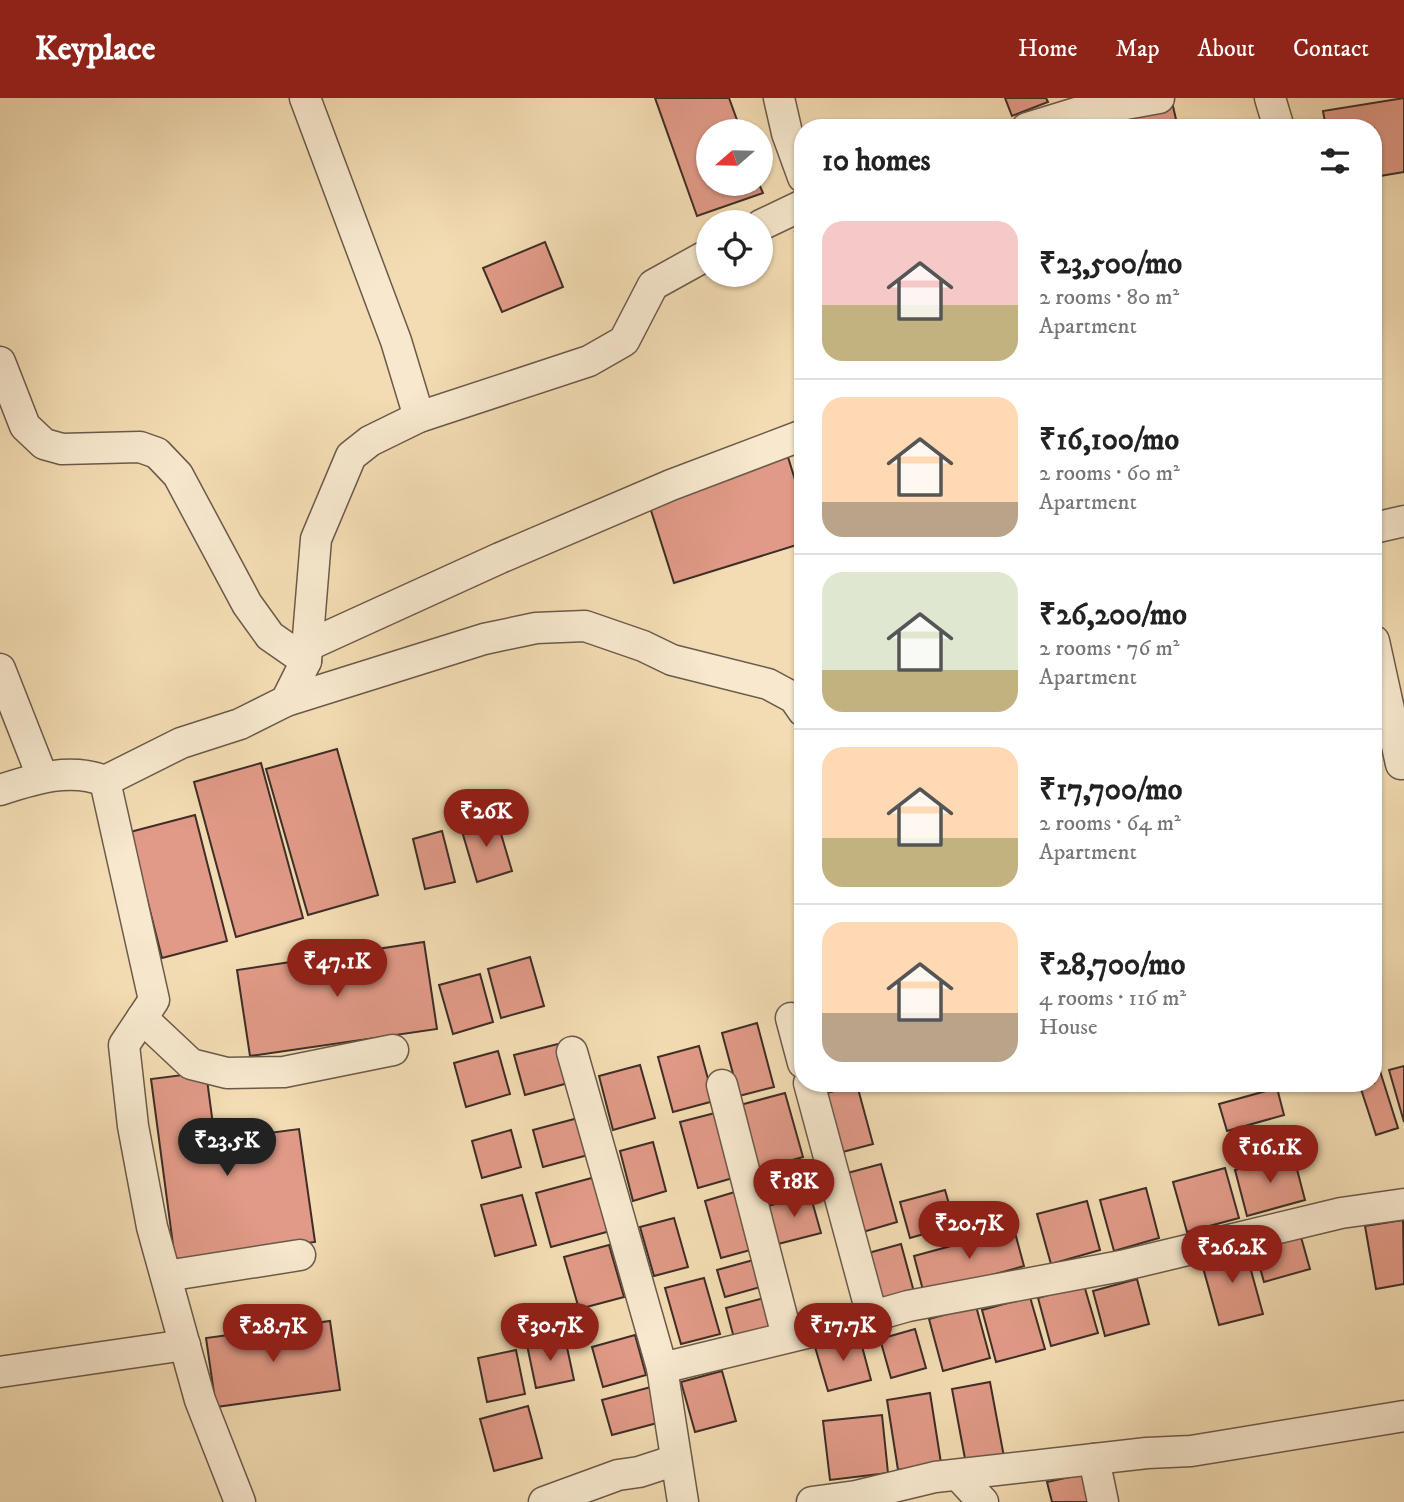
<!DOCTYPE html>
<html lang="en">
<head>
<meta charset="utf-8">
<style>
  :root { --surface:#fff; --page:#f6f6f6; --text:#222; --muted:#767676; --line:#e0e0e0; --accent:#8f2418 }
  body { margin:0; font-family:"IM FELL DW Pica",serif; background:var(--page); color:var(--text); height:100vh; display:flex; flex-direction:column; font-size:26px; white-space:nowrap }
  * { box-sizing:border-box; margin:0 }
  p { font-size:23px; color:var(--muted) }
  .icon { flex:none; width:38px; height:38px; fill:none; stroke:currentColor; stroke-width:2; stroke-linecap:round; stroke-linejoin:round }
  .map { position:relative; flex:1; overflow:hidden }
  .sheet { position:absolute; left:794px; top:21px; width:588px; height:973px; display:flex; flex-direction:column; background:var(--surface); border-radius:28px; box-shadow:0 2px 5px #0004 }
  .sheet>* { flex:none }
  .needle { width:46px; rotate:250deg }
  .tools { position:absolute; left:696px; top:21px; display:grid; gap:14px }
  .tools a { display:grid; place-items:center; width:77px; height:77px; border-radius:50%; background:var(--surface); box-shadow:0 2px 5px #0004; font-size:35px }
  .price { position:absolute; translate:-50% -60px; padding:0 16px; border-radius:24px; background:var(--accent); color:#fff; font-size:23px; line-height:46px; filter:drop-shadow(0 2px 4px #0008) }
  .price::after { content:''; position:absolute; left:50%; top:42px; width:21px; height:16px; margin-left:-10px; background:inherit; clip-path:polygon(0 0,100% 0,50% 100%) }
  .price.selected { background:#222; color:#fff }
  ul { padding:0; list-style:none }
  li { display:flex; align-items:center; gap:21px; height:175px; padding:0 28px }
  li+li { border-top:2px solid var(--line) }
  li span { display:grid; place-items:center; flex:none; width:196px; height:140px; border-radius:21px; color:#555 }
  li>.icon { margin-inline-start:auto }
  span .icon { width:84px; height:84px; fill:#fffc; stroke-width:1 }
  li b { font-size:30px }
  h2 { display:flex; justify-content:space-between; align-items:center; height:84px; padding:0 28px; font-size:30px }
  header { display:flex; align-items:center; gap:42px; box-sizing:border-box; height:98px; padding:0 35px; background:var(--accent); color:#fff }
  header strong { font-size:33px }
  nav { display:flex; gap:38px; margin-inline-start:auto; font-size:24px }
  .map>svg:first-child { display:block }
  .building { fill:#e19a87; stroke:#3e2e27; stroke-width:2 }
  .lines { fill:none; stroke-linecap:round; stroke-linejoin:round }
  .minor-casing { stroke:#6b5a4a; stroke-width:33 }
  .minor { stroke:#f7e8ce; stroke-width:30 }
</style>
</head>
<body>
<header>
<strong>Keyplace</strong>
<nav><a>Home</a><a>Map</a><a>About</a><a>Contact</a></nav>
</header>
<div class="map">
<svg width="1404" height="1404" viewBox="0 0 1404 1404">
  <rect width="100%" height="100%" fill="#f3dcb3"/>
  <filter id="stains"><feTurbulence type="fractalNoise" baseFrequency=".00286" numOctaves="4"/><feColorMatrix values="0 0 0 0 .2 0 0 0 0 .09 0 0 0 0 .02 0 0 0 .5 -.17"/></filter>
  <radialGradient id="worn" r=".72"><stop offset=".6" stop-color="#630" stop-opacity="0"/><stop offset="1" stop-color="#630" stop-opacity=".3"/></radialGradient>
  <g class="building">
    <path d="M655,0h74l12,33h-32v53h50l4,9 -66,23z"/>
    <path d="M1005,0h41l2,4 -36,14z"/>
    <path d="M1404,0v74l-30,5v-49h-48l-3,-17z"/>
    <path d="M1172,4l6,26h-48l-3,-15z"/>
    <path d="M545,144l18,45 -61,25 -19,-44z"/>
    <path d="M788,359l15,49v37l-129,40 -26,-82z"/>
    <path d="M337,651l41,146 -70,20 -42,-146z"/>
    <path d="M261,665l42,155 -67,19 -42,-155z"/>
    <path d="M195,717l32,126 -65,17 -32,-126z"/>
    <path d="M496,719l16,54 -35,11 -16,-54z"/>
    <path d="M442,733l13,51 -30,7 -12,-50z"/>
    <path d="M424,844l13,87 -187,27 -13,-86z"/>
    <path d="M530,859l14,49 -43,12 -13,-49z"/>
    <path d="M480,876l13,48 -40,12 -14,-49z"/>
    <path d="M757,925l17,64 -35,9 -17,-63z"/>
    <path d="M558,946l10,39 -43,12 -11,-40z"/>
    <path d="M699,948l15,55 -41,11 -15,-55z"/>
    <path d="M498,953l12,43 -44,13 -12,-44z"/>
    <path d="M640,967l15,53 -42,12 -14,-54z"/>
    <path d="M1404,968v56l-15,-52z"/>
    <path d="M1380,973l18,57 -22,7 -17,-52h15v-10z"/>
    <path d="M206,974l9,68 84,-11 16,113 -140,18 -24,-181z"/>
    <path d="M857,987l16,59 -38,10 -16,-59z"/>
    <path d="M1277,990l7,27 -57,16 -8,-27z"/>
    <path d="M785,995l18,64 -46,13 -17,-65z"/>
    <path d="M715,1015l18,65 -35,10 -18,-66z"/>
    <path d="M578,1020l10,37 -45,12 -10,-37z"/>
    <path d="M1283,1028l7,22 -51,14 -7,-22z"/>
    <path d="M511,1032l10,37 -39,11 -10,-37z"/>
    <path d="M653,1044l13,49 -33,10 -13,-50z"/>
    <path d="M1293,1056l12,46 -58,16 -12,-46z"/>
    <path d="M881,1066l16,58 -41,12 -16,-59z"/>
    <path d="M1225,1070l14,50 -52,14 -14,-50z"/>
    <path d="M599,1078l15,54 -63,17 -15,-54z"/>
    <path d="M1146,1090l13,50 -45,13 -14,-51z"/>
    <path d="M945,1092l10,35 -45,13 -10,-36z"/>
    <path d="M738,1093l16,58 -33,9 -16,-57z"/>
    <path d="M810,1096l11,39 -43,11 -10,-38z"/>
    <path d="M522,1097l14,50 -41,11 -14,-51z"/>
    <path d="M1087,1103l13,49 -49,14 -14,-50z"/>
    <path d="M674,1120l14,49 -34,9 -14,-49z"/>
    <path d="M1403,1122l1,64 -28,5 -11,-63z"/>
    <path d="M1014,1131l10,37 -100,28 -10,-38z"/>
    <path d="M1301,1139l9,32 -46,13 -9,-32z"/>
    <path d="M901,1146l13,48 -40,12 -13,-49z"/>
    <path d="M609,1147l15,52 -45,12 -15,-52z"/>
    <path d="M1244,1147l19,69 -44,11 -19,-68z"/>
    <path d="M757,1161l7,27 -39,11 -8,-27z"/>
    <path d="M704,1180l16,56 -39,10 -16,-56z"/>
    <path d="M1137,1181l12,45 -44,12 -12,-45z"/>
    <path d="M1084,1187l14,48 -47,13 -13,-48z"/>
    <path d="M768,1199l8,30 -42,11 -8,-30z"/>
    <path d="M1030,1199l15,52 -49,13 -14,-52z"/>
    <path d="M976,1208l14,52 -47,13 -14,-52z"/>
    <path d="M330,1223l10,69 -124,17 -10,-69z"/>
    <path d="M915,1231l11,39 -35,10 -11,-39z"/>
    <path d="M635,1237l11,40 -43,12 -11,-40z"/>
    <path d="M859,1237l12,45 -43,11 -13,-44z"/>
    <path d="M565,1240l9,42 -38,8 -9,-43z"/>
    <path d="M516,1252l9,44 -38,8 -9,-44z"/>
    <path d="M722,1273l14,50 -41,11 -14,-50z"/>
    <path d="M990,1284l14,75 -38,7 -14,-75z"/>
    <path d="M651,1289l10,35 -49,13 -10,-35z"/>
    <path d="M930,1295l11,70 -43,7 -11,-70z"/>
    <path d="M528,1308l14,52 -48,13 -14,-52z"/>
    <path d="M882,1317l6,58 -58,7 -7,-59z"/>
    <path d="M1083,1376l6,28h-37l-5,-20z"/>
  </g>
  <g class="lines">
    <g class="minor-casing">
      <g id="minor">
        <path d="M305,0l91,243 23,76"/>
        <path d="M779,0l8,35 16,44"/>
        <path d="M1270,0l9,30"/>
        <path d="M1027,30l49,-15 83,-15"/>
        <path d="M761,127l42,-20"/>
        <path d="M0,264l25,64 19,18 18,5 78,-2 17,6 21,22 69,129 23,32 36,25"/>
        <path d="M1374,430l30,-7"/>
        <path d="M1374,543l27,123"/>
        <path d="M309,547l191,-87 171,-73 132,-50"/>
        <path d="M0,571l42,107"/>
        <path d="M286,603l198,-62 52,-11 49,-2 58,20 29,14 96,24 26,14 9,13"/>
        <path d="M105,683l76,-38 59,-19 46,-23 20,-40 10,-122 35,-83 19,-15 49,-24 170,-56 35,-20 29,-56 56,-31"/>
        <path d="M0,692c34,-11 70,-23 105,-9l49,219 -30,45 9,81 19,101 48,173 40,102"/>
        <path d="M142,920l49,46 36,9 57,-1 109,-22"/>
        <path d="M791,920l12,45"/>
        <path d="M572,954l90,316 21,134"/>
        <path d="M809,985l63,233"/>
        <path d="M722,987l65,251"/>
        <path d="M166,1178l134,-21"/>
        <path d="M662,1270l190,-46 56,-16 213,-40 220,-53 63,-9"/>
        <path d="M0,1274l185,-27"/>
        <path d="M1094,1361l9,43"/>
        <path d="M958,1377l25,27"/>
        <path d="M544,1404l74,-27 21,-3 37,-12"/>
        <path d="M812,1404l44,-6 79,-19 212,-24 44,-2 213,-35"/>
      </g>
    </g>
    <use href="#minor" class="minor"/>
  </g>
  <rect width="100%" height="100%" filter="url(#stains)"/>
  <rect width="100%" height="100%" fill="url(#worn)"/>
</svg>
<div class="tools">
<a><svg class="needle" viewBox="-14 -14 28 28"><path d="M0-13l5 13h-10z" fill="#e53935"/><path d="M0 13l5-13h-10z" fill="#767676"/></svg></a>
<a><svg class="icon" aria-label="locate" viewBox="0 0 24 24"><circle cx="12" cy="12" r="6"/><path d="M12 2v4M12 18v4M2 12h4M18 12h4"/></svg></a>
</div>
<b class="price" style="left:486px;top:751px">₹26K</b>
<b class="price" style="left:337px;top:901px">₹47.1K</b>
<b class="price selected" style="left:227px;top:1080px">₹23.5K</b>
<b class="price" style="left:1270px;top:1087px">₹16.1K</b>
<b class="price" style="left:794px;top:1121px">₹18K</b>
<b class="price" style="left:969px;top:1163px">₹20.7K</b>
<b class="price" style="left:1232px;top:1187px">₹26.2K</b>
<b class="price" style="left:550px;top:1265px">₹30.7K</b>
<b class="price" style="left:843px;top:1265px">₹17.7K</b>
<b class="price" style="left:273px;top:1266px">₹28.7K</b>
<section class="sheet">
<h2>10 homes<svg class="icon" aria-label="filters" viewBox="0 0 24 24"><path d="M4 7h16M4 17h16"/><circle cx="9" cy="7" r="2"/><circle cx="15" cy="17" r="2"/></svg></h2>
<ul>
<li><span style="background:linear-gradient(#f6c9c9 60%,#c2b280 0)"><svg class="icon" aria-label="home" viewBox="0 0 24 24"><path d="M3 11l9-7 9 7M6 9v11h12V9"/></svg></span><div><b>₹23,500/mo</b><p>2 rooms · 80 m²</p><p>Apartment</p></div></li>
<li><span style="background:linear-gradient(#ffd9b3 75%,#b9a48a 0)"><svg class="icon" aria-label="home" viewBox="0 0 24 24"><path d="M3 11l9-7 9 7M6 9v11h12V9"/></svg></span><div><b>₹16,100/mo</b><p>2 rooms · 60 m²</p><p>Apartment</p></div></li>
<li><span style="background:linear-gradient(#dfe7d0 70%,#c2b280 0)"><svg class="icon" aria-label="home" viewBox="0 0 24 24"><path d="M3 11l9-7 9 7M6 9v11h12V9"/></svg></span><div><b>₹26,200/mo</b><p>2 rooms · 76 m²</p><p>Apartment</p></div></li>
<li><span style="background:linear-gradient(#ffd9b3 65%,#c2b280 0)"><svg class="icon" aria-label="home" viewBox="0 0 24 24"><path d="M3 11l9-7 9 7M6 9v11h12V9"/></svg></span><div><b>₹17,700/mo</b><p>2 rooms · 64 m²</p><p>Apartment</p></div></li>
<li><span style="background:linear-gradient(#ffd9b3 65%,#b9a48a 0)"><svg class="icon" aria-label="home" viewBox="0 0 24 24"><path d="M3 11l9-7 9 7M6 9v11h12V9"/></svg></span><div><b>₹28,700/mo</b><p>4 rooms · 116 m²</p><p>House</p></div></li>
</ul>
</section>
</div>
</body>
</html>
